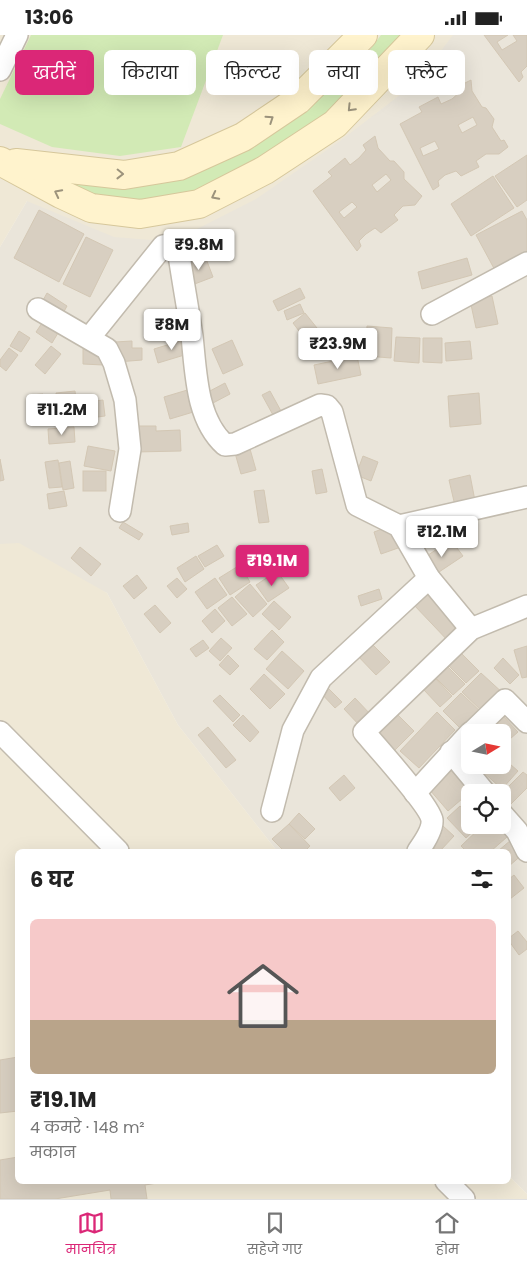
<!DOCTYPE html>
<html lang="hi">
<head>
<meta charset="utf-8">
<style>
  :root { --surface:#fff; --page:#f6f6f6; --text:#222; --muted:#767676; --line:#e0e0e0; --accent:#db2777 }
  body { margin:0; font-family:Poppins,"Noto Sans Devanagari",sans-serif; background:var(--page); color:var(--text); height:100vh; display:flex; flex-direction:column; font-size:19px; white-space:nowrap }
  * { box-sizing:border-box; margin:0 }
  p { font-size:16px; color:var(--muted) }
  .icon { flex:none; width:28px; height:28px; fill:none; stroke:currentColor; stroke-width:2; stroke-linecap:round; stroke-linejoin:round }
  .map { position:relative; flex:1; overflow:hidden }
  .side { position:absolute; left:15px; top:814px; width:496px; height:335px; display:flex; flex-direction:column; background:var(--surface); border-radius:8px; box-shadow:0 5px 20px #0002 }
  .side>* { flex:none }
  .banner { position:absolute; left:15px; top:15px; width:498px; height:45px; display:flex; gap:10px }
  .needle { width:32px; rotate:80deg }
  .controls { position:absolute; left:461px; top:689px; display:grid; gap:10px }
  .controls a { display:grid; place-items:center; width:50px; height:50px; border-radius:8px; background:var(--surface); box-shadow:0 5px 20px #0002; font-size:25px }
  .price { position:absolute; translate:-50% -42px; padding:0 11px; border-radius:5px; background:#fff; color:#222; font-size:16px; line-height:32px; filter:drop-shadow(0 1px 2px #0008) }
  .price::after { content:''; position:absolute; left:50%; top:30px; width:15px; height:11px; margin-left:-8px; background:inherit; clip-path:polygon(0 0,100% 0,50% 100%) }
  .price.on { background:var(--accent); color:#fff }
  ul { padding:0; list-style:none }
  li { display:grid; align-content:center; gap:10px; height:265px; padding:0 15px }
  li span { display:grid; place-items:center; height:155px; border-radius:8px; color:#555 }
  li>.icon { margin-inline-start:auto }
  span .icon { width:90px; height:90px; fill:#fffc; stroke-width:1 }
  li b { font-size:21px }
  h2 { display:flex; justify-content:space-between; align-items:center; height:60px; padding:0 15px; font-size:21px }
  .tag { padding:0 18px; border-radius:8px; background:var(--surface); box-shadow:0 5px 20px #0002; font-size:18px; line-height:45px }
  .tag.on { background:var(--accent); color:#fff }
  .status { display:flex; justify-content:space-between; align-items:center; height:35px; padding:0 25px; background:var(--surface); direction:ltr }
  .status svg { height:14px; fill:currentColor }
  .dock { display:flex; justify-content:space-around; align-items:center; height:70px; border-top:1px solid var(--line); background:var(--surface); font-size:14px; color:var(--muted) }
  .dock a { display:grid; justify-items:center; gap:2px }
  .dock .on { color:var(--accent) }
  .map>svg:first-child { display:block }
  .residential { fill:#eae5da; fill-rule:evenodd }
  .education { fill:#efe8d6 }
  .green { fill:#d2eab5 }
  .building { fill:#d8cfc1; stroke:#d3c7b4; fill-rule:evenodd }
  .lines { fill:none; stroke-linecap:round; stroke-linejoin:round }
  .street-casing { stroke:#c2bbae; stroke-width:24 }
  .secondary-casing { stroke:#d6c79b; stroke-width:30 }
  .street { stroke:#fff; stroke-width:21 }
  .secondary { stroke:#fff3cd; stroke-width:28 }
  .oneway { stroke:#9c937c }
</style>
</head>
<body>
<div class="status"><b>13:06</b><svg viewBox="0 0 49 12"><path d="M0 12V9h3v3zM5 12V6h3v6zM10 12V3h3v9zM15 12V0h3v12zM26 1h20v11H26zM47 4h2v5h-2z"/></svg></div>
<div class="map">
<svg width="527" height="1164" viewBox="0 0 527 1164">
  <rect width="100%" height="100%" fill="#f6f3ec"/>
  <path class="residential" d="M417,0h110v1159l-18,-18v-325h-232l-99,-126 -71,-132 -107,-49v-297l27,-46zM470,698h32v32h-32zM470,758h32v32h-32z"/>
  <g class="education">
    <path d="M0,0h453l-35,46 -78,60 -84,58 -59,30 -46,11 -37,-3 -87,-36 -27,46z"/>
    <path d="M19,508l88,50 71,132 99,126h-259v330h491v-5l18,18v5h-527v-655z"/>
  </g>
  <g class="green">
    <path d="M31,0h192l-42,112 -61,9 -68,-9 -52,-23v-25z"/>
    <path d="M381,0h32l-85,80 -56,37 -88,44 -44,5 -49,-6 -49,-22 111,9 43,-8 32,-17 84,-56 48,-38z"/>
  </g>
  <g class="building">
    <path d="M484,0h24l-11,7 5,8 15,-9 -4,-6h14v31l-6,6 2,5 -4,5z"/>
    <path d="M471,45l1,11 10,16 4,1 8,11 -2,8 9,14 3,-1 4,7 -9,7h-13l-10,7 3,6 -18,9 -5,-5 -11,4 -7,6 1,5 -6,4 -33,-66 22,-12 -3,-5 19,-10 3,7 11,-5 8,-7 -3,-5zM473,82l4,8 -15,8 -4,-8zM435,106l4,8 -16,7 -3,-8z"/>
    <path d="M375,101l3,12 12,13h4l10,11v7l18,17 -7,9 -12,1 -9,9 4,5 -17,13 -6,-5 -9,6 -7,7 2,5 -4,5 -44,-60 19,-15 -4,-4 17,-14 5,7 9,-7 7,-8 -3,-5zM386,139l5,6 -14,12 -5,-7zM352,167l5,5 -13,11 -5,-6z"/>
    <path d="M527,120v45l-10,7 -22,-31z"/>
    <path d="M493,141l21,32 -43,28 -20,-32z"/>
    <path d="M39,175l45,24 -25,48 -45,-24z"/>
    <path d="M522,176l5,9v38l-30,16 -21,-39z"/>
    <path d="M86,202l27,13 -23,47 -27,-13z"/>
    <path d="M192,203l6,19 -14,3 -5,-19z"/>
    <path d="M205,221l8,21 -21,8 -7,-21z"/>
    <path d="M467,223l5,17 -50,14 -4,-17z"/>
    <path d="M300,253l5,10 -27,13 -5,-10z"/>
    <path d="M47,258l20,13 -6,11 -20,-13z"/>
    <path d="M492,261l6,28 -22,4 -6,-28z"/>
    <path d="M300,269l4,9 -17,7 -3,-9z"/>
    <path d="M305,278l16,20 -13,10 -15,-20z"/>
    <path d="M172,280l3,10 -25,6 -3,-10z"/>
    <path d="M42,288l16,10 -6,10 -16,-11z"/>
    <path d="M367,291l25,2 -1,30 -25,-2z"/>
    <path d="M19,296l11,7 -9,14 -11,-6z"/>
    <path d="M396,302l24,1 -1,25 -25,-2z"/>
    <path d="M423,303h19v25l-19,-1z"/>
    <path d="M187,304l4,14 -33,10 -4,-14z"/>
    <path d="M232,305l11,25 -20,9 -11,-25z"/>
    <path d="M132,306v7h10v12l-25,2 -2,-20z"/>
    <path d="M470,306l2,18 -26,2 -1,-18z"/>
    <path d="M51,311l10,8 -16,20 -10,-9z"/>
    <path d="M9,313l9,7 -12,16 -6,-5v-6z"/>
    <path d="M83,314l21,1 -1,15 -20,-1z"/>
    <path d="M357,321l4,19 -43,9 -4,-19z"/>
    <path d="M225,348l5,11 -17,9 -5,-11z"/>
    <path d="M194,353l6,22 -30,9 -6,-22z"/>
    <path d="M75,356l2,17 -19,2 -2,-17z"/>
    <path d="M270,356l11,20 -8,4 -11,-20z"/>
    <path d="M479,358l2,31 -31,3 -2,-31z"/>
    <path d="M43,359l1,14 -12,1 -2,-14z"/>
    <path d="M103,365l2,16 -22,3 -2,-16z"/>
    <path d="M134,391h22v5l24,-1 1,21 -46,1z"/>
    <path d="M74,392l1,15 -26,2 -1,-15z"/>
    <path d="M88,411l27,5 -4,20 -27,-5z"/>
    <path d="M250,414l6,21 -15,4 -6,-21z"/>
    <path d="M363,421l15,6 -7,19 -15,-6z"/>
    <path d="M0,424l4,21 -4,1z"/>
    <path d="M58,425l4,27 -13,1 -4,-26z"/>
    <path d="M70,426l4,27 -11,2 -4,-27z"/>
    <path d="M322,434l5,23 -11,2 -4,-23z"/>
    <rect x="83" y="436" width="23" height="20"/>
    <path d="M470,440l6,31 -20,4 -7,-30z"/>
    <path d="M264,455l5,32 -10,1 -5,-32z"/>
    <path d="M64,456l3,15 -18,3 -2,-15z"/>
    <path d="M123,487l20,12 -4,6 -20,-12z"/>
    <path d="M188,488l1,9 -17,3 -2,-9z"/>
    <path d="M393,490l8,22 -20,7 -7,-22z"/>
    <path d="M451,505l12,16 -30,20 -11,-17z"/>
    <path d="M217,510l7,11 -19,11 -7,-11z"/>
    <path d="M80,512l21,17 -10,12 -20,-18z"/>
    <path d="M196,521l8,13 -19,13 -8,-14z"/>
    <path d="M240,530l10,17 -20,13 -11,-17z"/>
    <path d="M277,536l12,17 -21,14 -12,-17z"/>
    <path d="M137,540l10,13 -13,11 -11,-13z"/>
    <path d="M177,543l10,11 -10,9 -10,-12z"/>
    <path d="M215,543l12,17 -20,14 -12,-17z"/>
    <path d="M250,549l17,20 -14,13 -18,-20z"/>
    <path d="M379,554l3,10 -21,7 -3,-10z"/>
    <path d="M426,558l37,39 -12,12 -37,-39z"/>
    <path d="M232,562l15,17 -15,12 -14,-18z"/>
    <path d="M274,566l17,16 -12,13 -17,-16z"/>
    <path d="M155,570l16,18 -11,10 -16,-19z"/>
    <path d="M215,574l10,12 -13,12 -10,-12z"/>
    <path d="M272,595l12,12 -17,18 -13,-11z"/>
    <path d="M221,603l11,10 -12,13 -11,-10z"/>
    <path d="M203,605l6,8 -13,9 -6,-8z"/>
    <path d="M369,606l21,21 -14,13 -20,-21z"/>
    <path d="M527,611v31l-5,1 -8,-28z"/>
    <path d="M457,614l22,22 -13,12 -22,-22z"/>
    <path d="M282,616l22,20 -16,18 -22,-20z"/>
    <path d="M228,620l11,11 -9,9 -11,-10z"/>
    <path d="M503,623l16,17 -9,9 -16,-16z"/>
    <path d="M443,627l22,22 -12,11 -21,-21z"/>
    <path d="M481,638l24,22 -19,20 -24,-23z"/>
    <path d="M264,639l21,20 -15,15 -20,-20z"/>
    <path d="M436,644l16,17 -12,11 -16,-17z"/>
    <path d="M325,650l17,17 -7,6 -16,-17z"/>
    <path d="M461,658l23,22 -18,19 -23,-23z"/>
    <path d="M220,660l20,20 -7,7 -20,-21z"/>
    <path d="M355,663l17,18 -11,11 -17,-18z"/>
    <path d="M437,677l18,18 -36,38 -19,-17z"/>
    <path d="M396,678l18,18 -21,21 -18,-18z"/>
    <path d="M243,680l16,17 -9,10 -17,-17z"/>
    <path d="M504,682l14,15 -16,14v-13h-15z"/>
    <path d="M208,692l28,33 -10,8 -28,-33z"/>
    <path d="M502,722l16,14 -16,18 -19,-17 6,-7h13z"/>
    <path d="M451,735l19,22 -22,19 -19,-22z"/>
    <path d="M523,737l4,3v13l-22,22 -3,-2v-15z"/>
    <path d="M344,740l11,13 -15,13 -11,-13z"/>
    <path d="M460,771l8,7 2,-2v14h10l-14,13 -19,-20z"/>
    <path d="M299,778l16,16 -10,10 -16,-15z"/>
    <path d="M289,789l21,22 -5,5h-21l-12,-12z"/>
    <path d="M483,790h13l11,12 -16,14h-25l-5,-5z"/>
    <path d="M443,791l11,10 -14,15h-3l-9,-8z"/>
    <path d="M511,805l12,14 -14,12v-15h-11z"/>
    <path d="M514,840l10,13 -14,11 -1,-20z"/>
    <path d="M518,896l9,11v7l-8,6 -10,-14v-3z"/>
    <path d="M18,1022v54l-18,2v-53z"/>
    <path d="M18,1122v24h139v2l-12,2 2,14h-36l-1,-9 -55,9h-55v-39z"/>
  </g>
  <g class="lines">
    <g class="street-casing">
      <g id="street">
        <path d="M0,35l17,-35"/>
        <path d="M38,274l69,40 7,14 11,37 5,49 -10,62"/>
        <path d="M432,279l95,-51"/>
        <path d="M90,302l73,-91 7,-1 6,4 3,6c4,27 9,54 13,81 4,36 4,83 33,109l10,-1 85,-39 7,1 5,6 25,93 42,21 30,52 42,51"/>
        <path d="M399,491l128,-29"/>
        <path d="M0,697l118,119"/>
        <path d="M471,698l34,-33 22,22"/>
        <path d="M451,717l34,41"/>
        <path d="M415,758l55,-60"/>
        <path d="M272,776l21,-81 28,-52 108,-100"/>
        <path d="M502,779l15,17 10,20"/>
        <path d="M418,816c5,-7 15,-22 14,-31 -2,-14 -56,-74 -68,-88l107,-103 56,-23"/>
        <path d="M446,1146l18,18"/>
      </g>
    </g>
    <g class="secondary-casing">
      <g id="secondary">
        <path d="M0,126l61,33 30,14 49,6 59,-10 66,-34 70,-46 85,-89"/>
        <path d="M16,128l108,12 55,-9 64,-29 55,-37 65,-65"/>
      </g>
    </g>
    <use href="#street" class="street"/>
    <use href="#secondary" class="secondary"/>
  </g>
  <defs><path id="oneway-chevron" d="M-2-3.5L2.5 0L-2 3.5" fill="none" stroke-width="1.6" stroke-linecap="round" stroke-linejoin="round" transform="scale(1.25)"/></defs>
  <g class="oneway">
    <use href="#oneway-chevron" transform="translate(351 73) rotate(134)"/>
    <use href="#oneway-chevron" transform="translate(270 84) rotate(-34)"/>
    <use href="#oneway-chevron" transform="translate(120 139) rotate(1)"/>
    <use href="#oneway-chevron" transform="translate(58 158) rotate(-153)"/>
    <use href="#oneway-chevron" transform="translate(215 161) rotate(153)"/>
  </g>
</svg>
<div class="controls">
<a><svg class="needle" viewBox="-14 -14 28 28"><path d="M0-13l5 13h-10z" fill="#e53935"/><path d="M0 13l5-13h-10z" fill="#767676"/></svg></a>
<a><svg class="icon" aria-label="locate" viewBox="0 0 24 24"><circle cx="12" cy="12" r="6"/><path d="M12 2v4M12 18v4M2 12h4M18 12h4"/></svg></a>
</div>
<b class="price" style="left:199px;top:236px">₹9.8M</b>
<b class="price" style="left:172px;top:316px">₹8M</b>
<b class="price" style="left:338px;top:335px">₹23.9M</b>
<b class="price" style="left:62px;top:401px">₹11.2M</b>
<b class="price" style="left:442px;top:523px">₹12.1M</b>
<b class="price on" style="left:272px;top:552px">₹19.1M</b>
<div class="banner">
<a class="tag on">खरीदें</a>
<a class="tag">किराया</a>
<a class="tag">फ़िल्टर</a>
<a class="tag">नया</a>
<a class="tag">फ़्लैट</a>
</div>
<section class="side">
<h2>6 घर<svg class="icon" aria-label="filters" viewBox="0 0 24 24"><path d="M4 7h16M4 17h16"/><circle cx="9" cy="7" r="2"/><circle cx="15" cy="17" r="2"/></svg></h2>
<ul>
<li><span style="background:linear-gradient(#f6c9c9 65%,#b9a48a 0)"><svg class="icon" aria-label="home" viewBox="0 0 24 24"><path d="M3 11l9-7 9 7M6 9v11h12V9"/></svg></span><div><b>₹19.1M</b><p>4 कमरे · 148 m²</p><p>मकान</p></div></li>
</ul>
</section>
</div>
<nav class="dock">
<a class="on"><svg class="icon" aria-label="map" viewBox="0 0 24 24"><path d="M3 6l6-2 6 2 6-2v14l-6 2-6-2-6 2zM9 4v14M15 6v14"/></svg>मानचित्र</a>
<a><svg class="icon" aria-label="saved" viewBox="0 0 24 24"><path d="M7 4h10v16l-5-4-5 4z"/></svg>सहेजे गए</a>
<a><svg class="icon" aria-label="home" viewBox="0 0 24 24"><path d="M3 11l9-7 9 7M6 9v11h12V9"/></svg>होम</a>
</nav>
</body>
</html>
